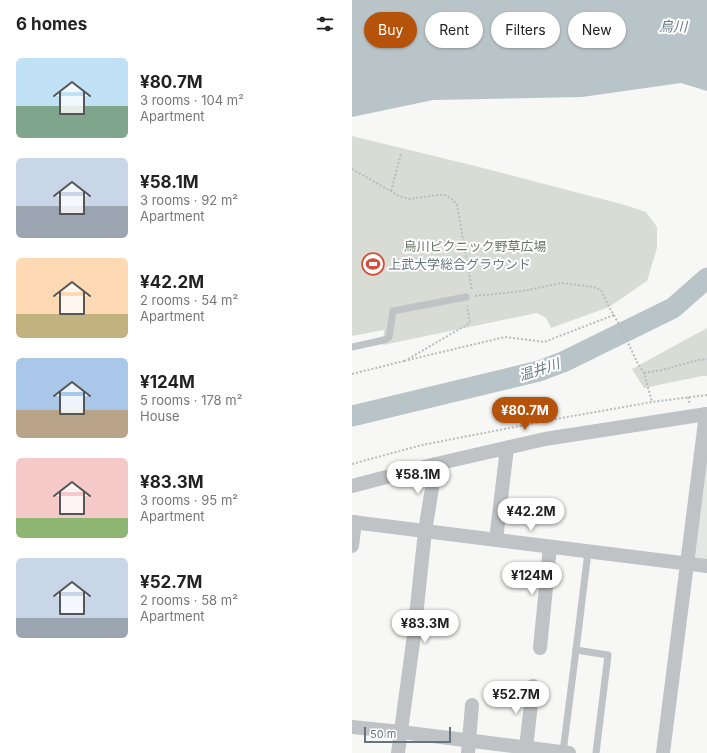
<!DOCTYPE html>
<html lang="en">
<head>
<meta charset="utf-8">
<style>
  :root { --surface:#fff; --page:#f6f6f6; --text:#222; --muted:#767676; --accent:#b45309 }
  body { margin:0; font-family:Inter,"Noto Sans JP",sans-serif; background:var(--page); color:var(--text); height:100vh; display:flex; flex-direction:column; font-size:15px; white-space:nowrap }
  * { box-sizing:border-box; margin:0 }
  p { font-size:13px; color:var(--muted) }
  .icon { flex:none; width:22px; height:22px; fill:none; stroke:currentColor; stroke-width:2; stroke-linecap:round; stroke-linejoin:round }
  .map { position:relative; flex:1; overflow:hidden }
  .side { display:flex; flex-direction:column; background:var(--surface); width:352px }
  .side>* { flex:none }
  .guide { position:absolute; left:12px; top:12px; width:283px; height:36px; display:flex; gap:8px }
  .scale { position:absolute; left:12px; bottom:10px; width:87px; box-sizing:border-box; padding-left:4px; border:2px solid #65757d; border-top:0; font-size:11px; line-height:14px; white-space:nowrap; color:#65757d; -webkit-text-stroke:3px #fff; paint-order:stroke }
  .price { position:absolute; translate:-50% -34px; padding:0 9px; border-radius:14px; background:#fff; color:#222; font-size:13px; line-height:26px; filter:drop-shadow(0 1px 2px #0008) }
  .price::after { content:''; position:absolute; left:50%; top:24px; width:12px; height:9px; margin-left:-6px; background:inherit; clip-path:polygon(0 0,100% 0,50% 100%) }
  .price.current { background:var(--accent); color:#fff }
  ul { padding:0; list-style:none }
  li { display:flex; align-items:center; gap:12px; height:100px; padding:0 16px }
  li span { display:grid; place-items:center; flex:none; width:112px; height:80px; border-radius:6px; color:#555 }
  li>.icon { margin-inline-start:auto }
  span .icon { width:48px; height:48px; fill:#fffc; stroke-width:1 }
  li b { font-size:17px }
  h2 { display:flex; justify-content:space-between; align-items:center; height:48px; padding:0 16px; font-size:17px }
  .chip { padding:0 14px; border-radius:18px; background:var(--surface); box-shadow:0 1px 3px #0004; font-size:14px; line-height:36px }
  .chip.current { background:var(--accent); color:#fff }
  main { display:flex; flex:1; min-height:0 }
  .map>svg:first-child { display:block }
  .built { fill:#e5e7e5 }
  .green { fill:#d8dcd4 }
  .water { fill:#b9c4c8 }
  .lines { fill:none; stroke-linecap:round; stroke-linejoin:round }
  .river { stroke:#b9c4c8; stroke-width:21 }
  .path { stroke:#b9bcbe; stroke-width:2; stroke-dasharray:2 2; stroke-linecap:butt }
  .service { stroke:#bfc3c6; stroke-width:7 }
  .minor { stroke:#bfc3c6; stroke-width:14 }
  .labels { text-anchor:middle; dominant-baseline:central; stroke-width:4; stroke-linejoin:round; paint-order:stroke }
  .park-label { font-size:13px; fill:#687664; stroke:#fff }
  .poi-label { font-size:13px; fill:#65757d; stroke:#fff; text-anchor:start }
  .water-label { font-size:14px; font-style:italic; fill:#657a7f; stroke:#fff }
</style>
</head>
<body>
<main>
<section class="side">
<h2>6 homes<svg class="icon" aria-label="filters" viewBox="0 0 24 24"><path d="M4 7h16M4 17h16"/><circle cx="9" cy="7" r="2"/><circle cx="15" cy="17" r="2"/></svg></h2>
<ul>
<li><span style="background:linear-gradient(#bfe0f5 60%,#7fa58c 0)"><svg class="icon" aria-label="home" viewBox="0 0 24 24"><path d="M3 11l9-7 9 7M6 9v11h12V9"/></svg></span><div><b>¥80.7M</b><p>3 rooms · 104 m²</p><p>Apartment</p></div></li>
<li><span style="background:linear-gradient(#c9d6e8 60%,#9aa5b1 0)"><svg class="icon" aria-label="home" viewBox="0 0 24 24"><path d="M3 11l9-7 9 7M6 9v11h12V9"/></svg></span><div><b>¥58.1M</b><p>3 rooms · 92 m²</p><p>Apartment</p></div></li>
<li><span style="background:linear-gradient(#ffd9b3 70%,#c2b280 0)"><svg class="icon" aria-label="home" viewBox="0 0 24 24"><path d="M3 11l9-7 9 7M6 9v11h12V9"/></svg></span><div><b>¥42.2M</b><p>2 rooms · 54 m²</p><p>Apartment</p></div></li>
<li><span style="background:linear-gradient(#a9c7e8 65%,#b9a48a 0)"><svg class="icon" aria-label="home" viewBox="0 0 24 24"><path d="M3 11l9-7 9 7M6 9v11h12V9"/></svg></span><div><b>¥124M</b><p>5 rooms · 178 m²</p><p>House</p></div></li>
<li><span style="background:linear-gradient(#f6c9c9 75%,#8fb573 0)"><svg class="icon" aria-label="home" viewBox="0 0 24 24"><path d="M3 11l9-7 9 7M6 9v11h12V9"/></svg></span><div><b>¥83.3M</b><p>3 rooms · 95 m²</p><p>Apartment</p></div></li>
<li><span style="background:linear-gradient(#c9d6e8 75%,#9aa5b1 0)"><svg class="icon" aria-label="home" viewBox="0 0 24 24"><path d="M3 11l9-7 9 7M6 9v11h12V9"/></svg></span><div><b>¥52.7M</b><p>2 rooms · 58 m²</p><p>Apartment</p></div></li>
</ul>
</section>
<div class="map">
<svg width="355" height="753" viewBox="0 0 355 753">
  <rect width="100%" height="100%" fill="#f7f7f5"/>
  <path class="built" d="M355,448v116l-8,-1 -6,-9z"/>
  <g class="green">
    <path d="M0,136l123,30 150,39 21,7 11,15v21l-10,33 -38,26 -58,21 -5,-10 -9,-5 -154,32 1,-15 -32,6z"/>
    <path d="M355,328v48h-5l-58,12 -12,-19z"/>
  </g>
  <path class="water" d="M0,0h355v91l-26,-8 -99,14 -149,3 -81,17z"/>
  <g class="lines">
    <path class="river" d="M0,416l187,-45 24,-9 110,-54 34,-30"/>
    <g class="path">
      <path d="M0,169l47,27 10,3 29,-4h7l7,4 5,6 15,85"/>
      <path d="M39,191l10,-37"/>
      <path d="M123,296l48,-5 38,-8 32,4 8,3 8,17 10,17 19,40 6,9 8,29"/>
      <path d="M56,359l62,-36 -3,-17"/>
      <path d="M52,361l101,-24 39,5 70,-27"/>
      <path d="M292,373l18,-3 36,-10 9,-1"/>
      <path d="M0,374l52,-13"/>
      <path d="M336,397l2,8"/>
      <path d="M0,464l70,-19 134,-26 96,-17 55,-7"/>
    </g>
    <g class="service">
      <path d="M0,347l32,-7 5,-3 4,-26 73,-14"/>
      <path d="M224,650l32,5 -12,98"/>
      <path d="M211,752l13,-102 12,-98"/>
    </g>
    <g class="minor">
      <path d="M0,486l84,-22 109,-25 162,-25"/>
      <path d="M0,522l355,44"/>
      <path d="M144,540l11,-92"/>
      <path d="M0,546l3,-24"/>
      <path d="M188,648l10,-101"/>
      <path d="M0,727l49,5 168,21"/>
      <path d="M174,748l7,-62"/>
      <path d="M46,753l16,-118 11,-104 11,-67"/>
      <path d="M116,753l4,-48"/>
      <path d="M311,753l43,-339"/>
    </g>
  </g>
  <defs>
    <g id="stadium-ring" transform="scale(1.15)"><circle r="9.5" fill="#fff" stroke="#d2503a" stroke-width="1.5"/><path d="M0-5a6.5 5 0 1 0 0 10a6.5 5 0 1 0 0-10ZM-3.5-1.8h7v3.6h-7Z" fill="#d2503a"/></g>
  </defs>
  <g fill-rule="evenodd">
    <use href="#stadium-ring" x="21" y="264"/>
  </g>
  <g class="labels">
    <g class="park-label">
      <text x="123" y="246">烏川ピクニック野草広場</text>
    </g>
    <g class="poi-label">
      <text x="36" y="264">上武大学総合グラウンド</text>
    </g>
    <g class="water-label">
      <text transform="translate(321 26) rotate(1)">烏川</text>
      <text transform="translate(187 369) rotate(-18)">温井川</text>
    </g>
  </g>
</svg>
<div class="scale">50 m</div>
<b class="price current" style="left:173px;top:431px">¥80.7M</b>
<b class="price" style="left:66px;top:495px">¥58.1M</b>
<b class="price" style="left:179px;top:532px">¥42.2M</b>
<b class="price" style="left:180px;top:596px">¥124M</b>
<b class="price" style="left:73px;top:644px">¥83.3M</b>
<b class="price" style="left:164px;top:715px">¥52.7M</b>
<div class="guide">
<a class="chip current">Buy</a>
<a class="chip">Rent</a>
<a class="chip">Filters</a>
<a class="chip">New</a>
</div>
</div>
</main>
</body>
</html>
